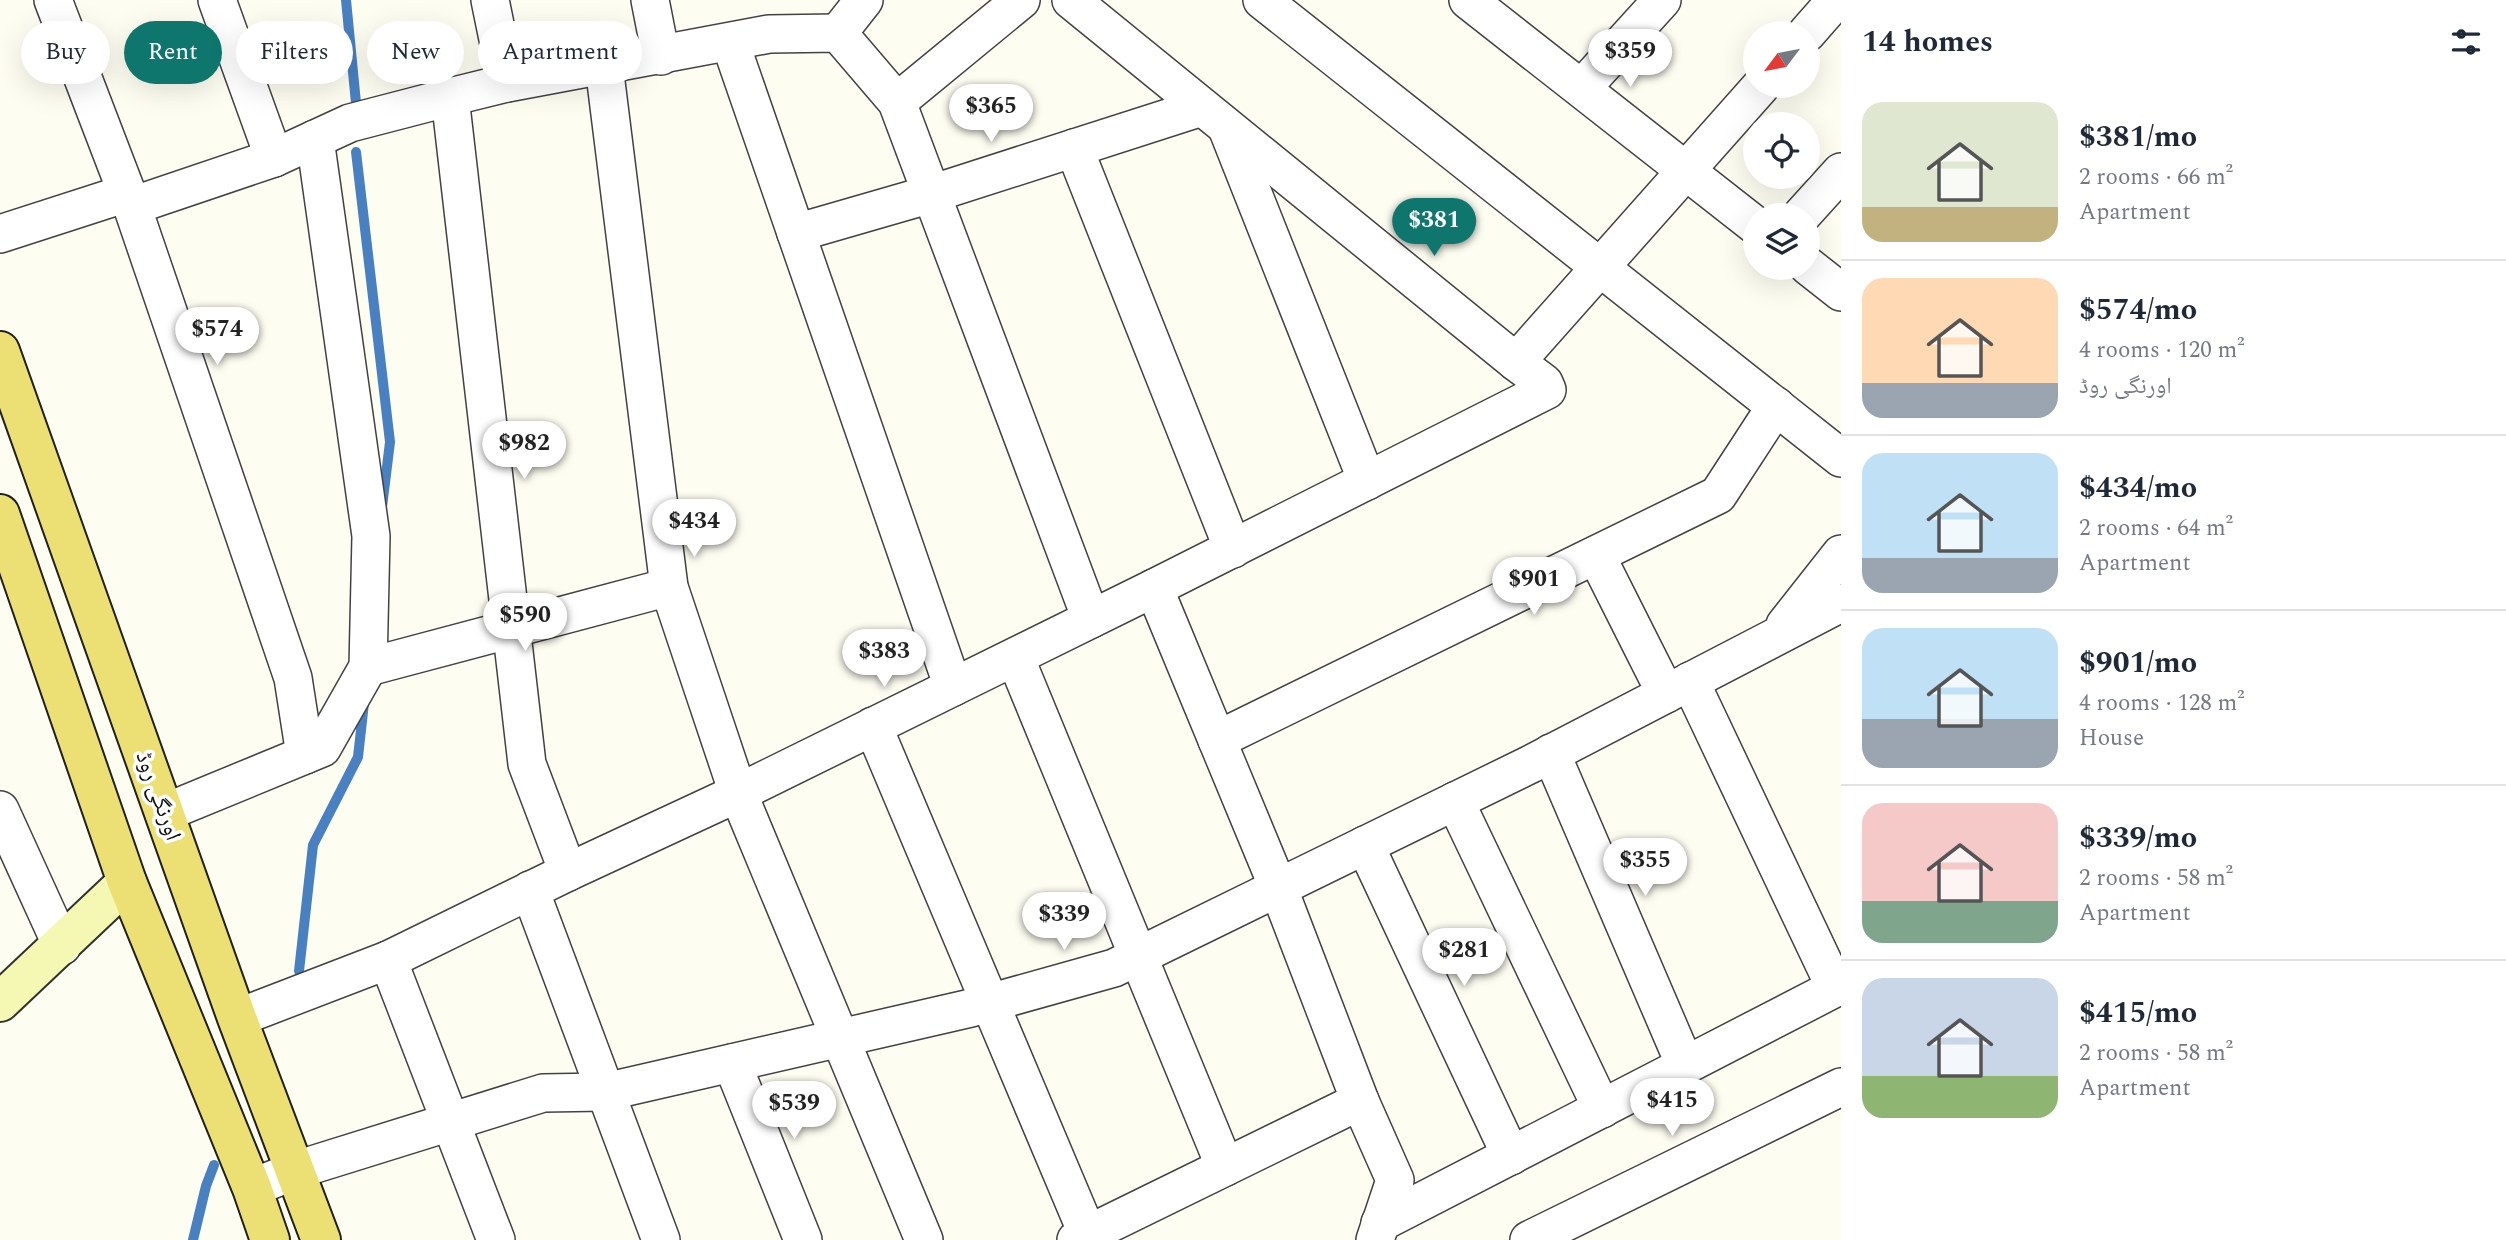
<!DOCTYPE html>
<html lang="en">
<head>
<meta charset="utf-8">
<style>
  :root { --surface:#fff; --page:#f2f2f3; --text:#1f2937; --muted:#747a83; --line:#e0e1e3; --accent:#0f766e }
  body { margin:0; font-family:Spectral,"Noto Naskh Arabic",serif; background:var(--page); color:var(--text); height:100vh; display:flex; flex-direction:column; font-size:26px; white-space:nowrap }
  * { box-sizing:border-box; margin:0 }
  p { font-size:23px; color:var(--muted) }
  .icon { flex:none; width:38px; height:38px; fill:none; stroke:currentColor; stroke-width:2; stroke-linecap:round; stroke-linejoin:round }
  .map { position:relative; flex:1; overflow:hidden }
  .sheet { display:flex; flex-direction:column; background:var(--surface); width:665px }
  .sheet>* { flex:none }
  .top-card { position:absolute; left:21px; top:21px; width:665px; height:63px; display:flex; gap:14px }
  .needle { width:46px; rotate:238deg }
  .fabs { position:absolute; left:1743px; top:21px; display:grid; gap:14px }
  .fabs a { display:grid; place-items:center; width:77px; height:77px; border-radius:50%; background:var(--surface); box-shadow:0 7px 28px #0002; font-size:35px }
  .price { position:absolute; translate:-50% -60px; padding:0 16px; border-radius:24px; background:#fff; color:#222; font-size:23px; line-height:46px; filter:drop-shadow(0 2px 4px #0008) }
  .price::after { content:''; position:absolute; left:50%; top:42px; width:21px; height:16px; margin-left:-10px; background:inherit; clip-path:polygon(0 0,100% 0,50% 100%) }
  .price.current { background:var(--accent); color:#fff }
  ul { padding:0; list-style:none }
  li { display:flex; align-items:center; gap:21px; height:175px; padding:0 21px }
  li+li { border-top:2px solid var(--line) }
  li span { display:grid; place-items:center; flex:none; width:196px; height:140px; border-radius:21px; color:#555 }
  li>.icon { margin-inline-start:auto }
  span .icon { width:84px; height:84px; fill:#fffc; stroke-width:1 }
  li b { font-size:30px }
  h2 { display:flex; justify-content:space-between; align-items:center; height:84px; padding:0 21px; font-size:30px }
  .tag { padding:0 24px; border-radius:32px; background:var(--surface); box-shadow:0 7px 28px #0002; font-size:24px; line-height:63px }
  .tag.current { background:var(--accent); color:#fff }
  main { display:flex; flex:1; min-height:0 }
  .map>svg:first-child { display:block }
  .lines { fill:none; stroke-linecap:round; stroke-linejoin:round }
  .stream { stroke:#4980c1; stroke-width:10 }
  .street-casing { stroke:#424242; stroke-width:40 }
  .secondary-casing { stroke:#313131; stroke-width:42 }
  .primary-casing { stroke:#202020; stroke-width:42 }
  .street { stroke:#fff; stroke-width:37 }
  .secondary { stroke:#f5f8b3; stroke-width:38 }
  .primary { stroke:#ece074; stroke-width:38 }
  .labels { text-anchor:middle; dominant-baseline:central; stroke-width:7; stroke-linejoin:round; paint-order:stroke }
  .street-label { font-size:23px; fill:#0f0f0f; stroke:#fff }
</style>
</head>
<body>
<main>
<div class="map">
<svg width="1841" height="1240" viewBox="0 0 1841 1240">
  <rect width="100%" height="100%" fill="#fefdf2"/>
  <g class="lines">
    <g class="stream">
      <path d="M346,0l10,103"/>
      <path d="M356,152l34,290 -8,65"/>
      <path d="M299,971l14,-126 45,-88 6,-54"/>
      <path d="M193,1240l13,-54 8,-21"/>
    </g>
    <g class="street-casing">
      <g id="street">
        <path d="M53,0l79,206 161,472 12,77"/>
        <path d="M217,0l57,158"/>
        <path d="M490,0l17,83"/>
        <path d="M650,0l11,56"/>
        <path d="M1071,0l445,362 245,-276"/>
        <path d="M1262,0l579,458"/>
        <path d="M1468,0l287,225"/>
        <path d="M838,33l26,-33"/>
        <path d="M1807,33l29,-33"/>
        <path d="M730,42l223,645"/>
        <path d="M604,66l65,521 69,206 186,447"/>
        <path d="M1582,88l80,-88"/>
        <path d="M450,97l77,667 41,108"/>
        <path d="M897,102l124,-102"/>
        <path d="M1227,128l140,353"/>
        <path d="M1074,148l159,401"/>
        <path d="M132,206l142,-48 76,-35 100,-26 57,-14 262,-49 69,-1 59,69 194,517"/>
        <path d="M1802,215l39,-43"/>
        <path d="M796,233l135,-39 271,-87"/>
        <path d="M0,234l127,-41"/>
        <path d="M1808,266l33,26"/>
        <path d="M1596,555l70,139"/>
        <path d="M1154,588l124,299 82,214 35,79 -20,60"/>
        <path d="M1785,625l56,-71"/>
        <path d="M1015,657l210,510"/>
        <path d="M368,667l301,-80"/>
        <path d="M1690,681l145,306"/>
        <path d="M873,726l217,514"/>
        <path d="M1217,740l501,-245 58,-89"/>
        <path d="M1551,753l134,312"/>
        <path d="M1455,801l147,308"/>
        <path d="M0,810l62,136"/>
        <path d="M164,813l158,-65 46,-81 3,-131 -56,-397"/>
        <path d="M1365,845l146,311"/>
        <path d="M530,890l131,350"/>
        <path d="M388,960l108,280"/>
        <path d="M237,1018l151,-58 180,-88 170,-79 416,-205 393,-198 -3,-7 -28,-21"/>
        <path d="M732,1063l71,177"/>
        <path d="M252,1188l44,-18 247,-77 62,-1 366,-84 143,-40 417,-204 310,-161"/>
        <path d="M1380,1223l461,-238"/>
        <path d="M1076,1240l284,-139"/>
        <path d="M1529,1240l312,-153"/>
      </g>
    </g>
    <g class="secondary-casing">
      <path id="secondary" d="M0,1002l127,-120"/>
    </g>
    <g class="primary-casing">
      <g id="primary">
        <path d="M0,351l237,667 84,222"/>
        <path d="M0,514l127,368 125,306 18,52"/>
      </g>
    </g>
    <use href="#street" class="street"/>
    <use href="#secondary" class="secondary"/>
    <use href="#primary" class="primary"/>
  </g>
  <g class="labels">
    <g class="street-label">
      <text transform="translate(158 796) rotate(70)">اورنگی روڈ</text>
    </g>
  </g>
</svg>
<div class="fabs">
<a><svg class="needle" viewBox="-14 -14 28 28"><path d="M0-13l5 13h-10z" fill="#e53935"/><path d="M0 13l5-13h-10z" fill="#747a83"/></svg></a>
<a><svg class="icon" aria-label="locate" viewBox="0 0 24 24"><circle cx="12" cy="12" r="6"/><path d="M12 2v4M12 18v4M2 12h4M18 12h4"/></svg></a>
<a><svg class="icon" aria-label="layers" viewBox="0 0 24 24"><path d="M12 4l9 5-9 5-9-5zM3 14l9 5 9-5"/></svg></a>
</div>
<b class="price" style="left:1630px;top:89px">$359</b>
<b class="price" style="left:991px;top:144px">$365</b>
<b class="price current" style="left:1434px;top:258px">$381</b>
<b class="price" style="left:217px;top:367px">$574</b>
<b class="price" style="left:524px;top:481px">$982</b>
<b class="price" style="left:694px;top:559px">$434</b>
<b class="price" style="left:1534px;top:617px">$901</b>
<b class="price" style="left:525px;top:653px">$590</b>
<b class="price" style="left:884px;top:689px">$383</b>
<b class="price" style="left:1645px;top:898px">$355</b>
<b class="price" style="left:1064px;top:952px">$339</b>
<b class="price" style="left:1464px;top:988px">$281</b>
<b class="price" style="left:1672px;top:1138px">$415</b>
<b class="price" style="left:794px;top:1141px">$539</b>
<div class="top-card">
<a class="tag">Buy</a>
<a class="tag current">Rent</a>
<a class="tag">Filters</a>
<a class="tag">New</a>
<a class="tag">Apartment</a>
</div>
</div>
<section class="sheet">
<h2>14 homes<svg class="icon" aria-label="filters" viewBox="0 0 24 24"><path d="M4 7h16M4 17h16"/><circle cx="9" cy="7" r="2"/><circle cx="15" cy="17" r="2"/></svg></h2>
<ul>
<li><span style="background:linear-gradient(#dfe7d0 75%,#c2b280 0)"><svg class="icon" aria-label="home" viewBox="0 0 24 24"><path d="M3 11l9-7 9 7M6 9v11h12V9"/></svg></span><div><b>$381/mo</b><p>2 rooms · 66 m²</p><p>Apartment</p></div></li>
<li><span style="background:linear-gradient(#ffd9b3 75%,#9aa5b1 0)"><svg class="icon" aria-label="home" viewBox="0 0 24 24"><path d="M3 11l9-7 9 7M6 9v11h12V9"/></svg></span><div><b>$574/mo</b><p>4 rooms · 120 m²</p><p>اورنگی روڈ</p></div></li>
<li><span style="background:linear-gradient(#bfe0f5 75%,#9aa5b1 0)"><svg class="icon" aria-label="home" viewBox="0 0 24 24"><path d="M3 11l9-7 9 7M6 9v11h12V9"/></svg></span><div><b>$434/mo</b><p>2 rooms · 64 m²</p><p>Apartment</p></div></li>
<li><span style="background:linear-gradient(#bfe0f5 65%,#9aa5b1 0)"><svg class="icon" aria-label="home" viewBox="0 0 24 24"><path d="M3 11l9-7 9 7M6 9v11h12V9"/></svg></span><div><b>$901/mo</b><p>4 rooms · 128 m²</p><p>House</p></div></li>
<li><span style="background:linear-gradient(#f6c9c9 70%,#7fa58c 0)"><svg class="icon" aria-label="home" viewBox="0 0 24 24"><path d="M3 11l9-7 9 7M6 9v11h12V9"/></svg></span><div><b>$339/mo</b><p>2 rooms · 58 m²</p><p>Apartment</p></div></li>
<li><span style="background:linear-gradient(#c9d6e8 70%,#8fb573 0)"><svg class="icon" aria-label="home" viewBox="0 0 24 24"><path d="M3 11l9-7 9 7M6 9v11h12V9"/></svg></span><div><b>$415/mo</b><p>2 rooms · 58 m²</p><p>Apartment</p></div></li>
</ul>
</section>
</main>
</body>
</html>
